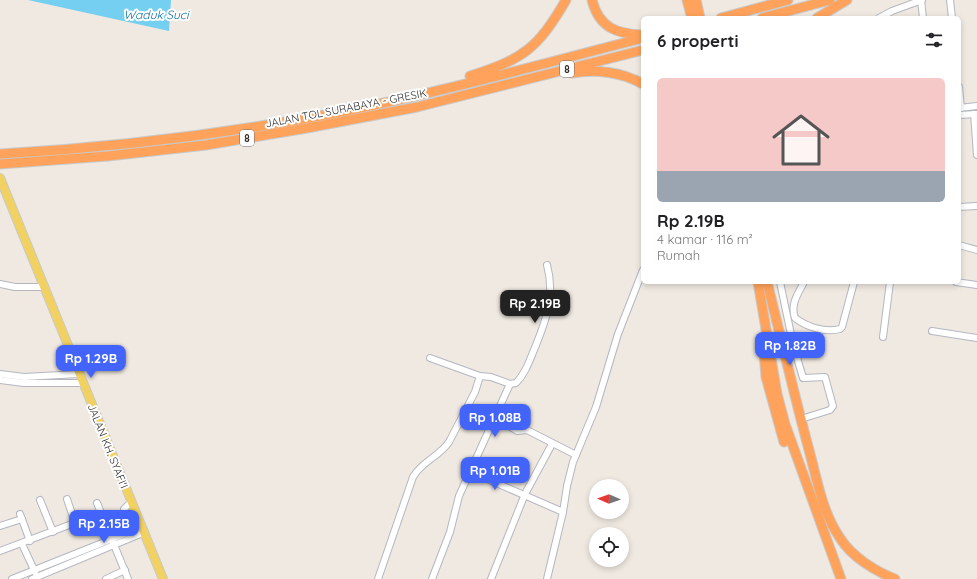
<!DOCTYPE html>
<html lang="id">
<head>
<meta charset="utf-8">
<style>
  :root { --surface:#fff; --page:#f6f6f6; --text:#202124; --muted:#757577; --accent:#4264fb }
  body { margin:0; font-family:Quicksand,sans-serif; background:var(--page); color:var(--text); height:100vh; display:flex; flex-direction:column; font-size:15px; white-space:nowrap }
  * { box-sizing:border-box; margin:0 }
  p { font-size:13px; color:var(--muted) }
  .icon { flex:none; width:22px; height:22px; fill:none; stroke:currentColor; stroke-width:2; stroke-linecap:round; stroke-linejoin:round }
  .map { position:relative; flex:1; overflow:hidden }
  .side { position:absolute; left:641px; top:16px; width:320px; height:268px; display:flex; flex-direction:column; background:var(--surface); border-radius:6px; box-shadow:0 2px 6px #0003 }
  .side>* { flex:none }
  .needle { width:26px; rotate:272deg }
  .fabs { position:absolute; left:589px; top:479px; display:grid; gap:8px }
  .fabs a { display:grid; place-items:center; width:40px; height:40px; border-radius:50%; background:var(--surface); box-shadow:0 2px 6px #0003; font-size:20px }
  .price { position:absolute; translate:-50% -34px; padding:0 9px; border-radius:8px; background:var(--accent); color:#fff; font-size:13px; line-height:26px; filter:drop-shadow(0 1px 2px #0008) }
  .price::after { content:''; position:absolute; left:50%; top:24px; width:12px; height:9px; margin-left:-6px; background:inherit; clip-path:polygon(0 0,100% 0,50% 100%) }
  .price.current { background:#222; color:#fff }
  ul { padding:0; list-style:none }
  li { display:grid; align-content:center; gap:8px; height:212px; padding:0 16px }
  li span { display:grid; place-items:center; height:124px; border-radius:6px; color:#555 }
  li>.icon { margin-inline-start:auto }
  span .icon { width:72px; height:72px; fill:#fffc; stroke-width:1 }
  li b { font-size:17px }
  h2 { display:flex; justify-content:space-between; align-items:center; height:48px; padding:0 16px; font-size:17px }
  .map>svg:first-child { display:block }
  .water { fill:#75cff0 }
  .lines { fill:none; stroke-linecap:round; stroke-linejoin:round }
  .minor-casing { stroke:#b4b7c1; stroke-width:8 }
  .major-casing { stroke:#c9c9c9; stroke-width:10 }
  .highway-casing { stroke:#c9c9c9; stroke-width:11 }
  .minor { stroke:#fff; stroke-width:6 }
  .major { stroke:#f2d163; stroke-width:8 }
  .highway { stroke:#ffa35c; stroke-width:9 }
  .labels { text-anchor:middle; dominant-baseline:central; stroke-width:4; stroke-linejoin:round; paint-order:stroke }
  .shield { fill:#fff; stroke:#6d6d6d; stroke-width:1 }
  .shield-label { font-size:10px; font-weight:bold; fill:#2e2e2e }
  .street-label { font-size:11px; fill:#2e2e2e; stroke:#fff }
  .water-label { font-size:12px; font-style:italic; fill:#0d6fa3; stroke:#fff }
</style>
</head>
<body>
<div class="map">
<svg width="977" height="579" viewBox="0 0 977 579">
  <rect width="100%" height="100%" fill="#efe9e1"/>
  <path class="water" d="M28,0h143l-2,31z"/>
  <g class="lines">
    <g class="minor-casing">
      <g id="minor">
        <path d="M921,0l2,18"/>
        <path d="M950,0l2,18"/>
        <path d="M879,18l13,-7 30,-11"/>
        <path d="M959,87l2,21"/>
        <path d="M959,108l18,-2"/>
        <path d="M974,114l3,41"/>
        <path d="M959,115l18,-1"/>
        <path d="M959,207l18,-1"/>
        <path d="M959,245l18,5"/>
        <path d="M780,282l13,62 10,34 22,-1 8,29 -3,4 -29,9"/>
        <path d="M804,282c-6,12 -14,22 -9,36 12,9 30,15 45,11l2,-2 12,-45"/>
        <path d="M956,282l21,3"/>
        <path d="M0,284l15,3h30"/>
        <path d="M932,331l45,7"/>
        <path d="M883,337l7,-55"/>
        <path d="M430,358l50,18 11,1 19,7 -51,112 -9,36 -18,47"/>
        <path d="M0,374l24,3 55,-3"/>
        <path d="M0,380l24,3h58"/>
        <path d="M510,384l6,-1c10,-10 14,-24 20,-38 11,-27 19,-51 11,-80"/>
        <path d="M495,417l22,14 10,-1 49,25"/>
        <path d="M471,472l92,40 4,-26 6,-24 23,-55 22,-73 25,-64"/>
        <path d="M67,499l8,24"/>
        <path d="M40,500l13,32"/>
        <path d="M131,502l-7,7 1,9 6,16"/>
        <path d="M97,503l31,76"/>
        <path d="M20,514l10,27"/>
        <path d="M0,526l22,-7"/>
        <path d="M22,544l13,28"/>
        <path d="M0,551l101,-38"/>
        <path d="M12,579l130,-52"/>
        <path d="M32,579l113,-47"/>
        <path d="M106,579l19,-9"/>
        <path d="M378,579l35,-102c9,-16 26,-20 36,-35l26,-50 5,-16"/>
        <path d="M491,579l34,-85 27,-50"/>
        <path d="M547,579l16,-67"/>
      </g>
    </g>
    <g class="major-casing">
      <path id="major" d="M0,178l163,401"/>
    </g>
    <g class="highway-casing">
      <g id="highway">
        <path d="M592,0c7,28 25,34 51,35"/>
        <path d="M687,0l5,18"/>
        <path d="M696,0l4,18"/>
        <path d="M721,18l67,-18"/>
        <path d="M762,18l68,-18"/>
        <path d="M817,18l30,-18"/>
        <path d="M572,73c24,-4 50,-1 71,11"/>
        <path d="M470,76c54,-17 68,-28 96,-76"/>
        <path d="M0,154c105,-6 210,-18 314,-37 110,-20 220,-51 329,-79"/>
        <path d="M0,164l108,-8 98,-11 101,-17 110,-21 226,-57"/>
        <path d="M758,282l19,112 8,30 56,155"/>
        <path d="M767,282c14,56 27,112 42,168 8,29 13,62 31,88 12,19 35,33 55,41"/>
        <path d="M763,339l3,38 18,65"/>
      </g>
    </g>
    <use href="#minor" class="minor"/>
    <use href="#major" class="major"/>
    <use href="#highway" class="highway"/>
  </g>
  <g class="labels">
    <g class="shield">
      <rect x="560" y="61" width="14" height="16" rx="3"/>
      <rect x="240" y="130" width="14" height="16" rx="3"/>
    </g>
    <g class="shield-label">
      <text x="567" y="69">8</text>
      <text x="247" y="138">8</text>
    </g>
    <g class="street-label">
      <text transform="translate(346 108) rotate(-11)">JALAN TOL SURABAYA - GRESIK</text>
      <text transform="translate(108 446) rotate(68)">JALAN KH. SYAFI'I</text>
    </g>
    <g class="water-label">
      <text x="156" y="14">Waduk Suci</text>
    </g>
  </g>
</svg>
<div class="fabs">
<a><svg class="needle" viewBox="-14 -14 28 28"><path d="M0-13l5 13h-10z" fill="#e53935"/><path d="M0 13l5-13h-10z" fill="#757577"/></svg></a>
<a><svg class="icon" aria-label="locate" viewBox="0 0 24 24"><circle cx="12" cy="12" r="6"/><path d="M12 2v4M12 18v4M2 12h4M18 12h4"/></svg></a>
</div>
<b class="price current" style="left:535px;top:324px">Rp 2.19B</b>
<b class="price" style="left:790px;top:366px">Rp 1.82B</b>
<b class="price" style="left:91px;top:379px">Rp 1.29B</b>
<b class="price" style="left:495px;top:438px">Rp 1.08B</b>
<b class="price" style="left:495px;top:491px">Rp 1.01B</b>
<b class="price" style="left:104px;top:544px">Rp 2.15B</b>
<section class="side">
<h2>6 properti<svg class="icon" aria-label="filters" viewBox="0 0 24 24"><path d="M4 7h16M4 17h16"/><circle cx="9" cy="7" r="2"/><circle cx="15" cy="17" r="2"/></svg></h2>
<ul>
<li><span style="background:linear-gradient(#f6c9c9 75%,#9aa5b1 0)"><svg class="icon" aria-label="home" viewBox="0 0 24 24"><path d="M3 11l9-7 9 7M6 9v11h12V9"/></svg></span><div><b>Rp 2.19B</b><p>4 kamar · 116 m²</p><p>Rumah</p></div></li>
</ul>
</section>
</div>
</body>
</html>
